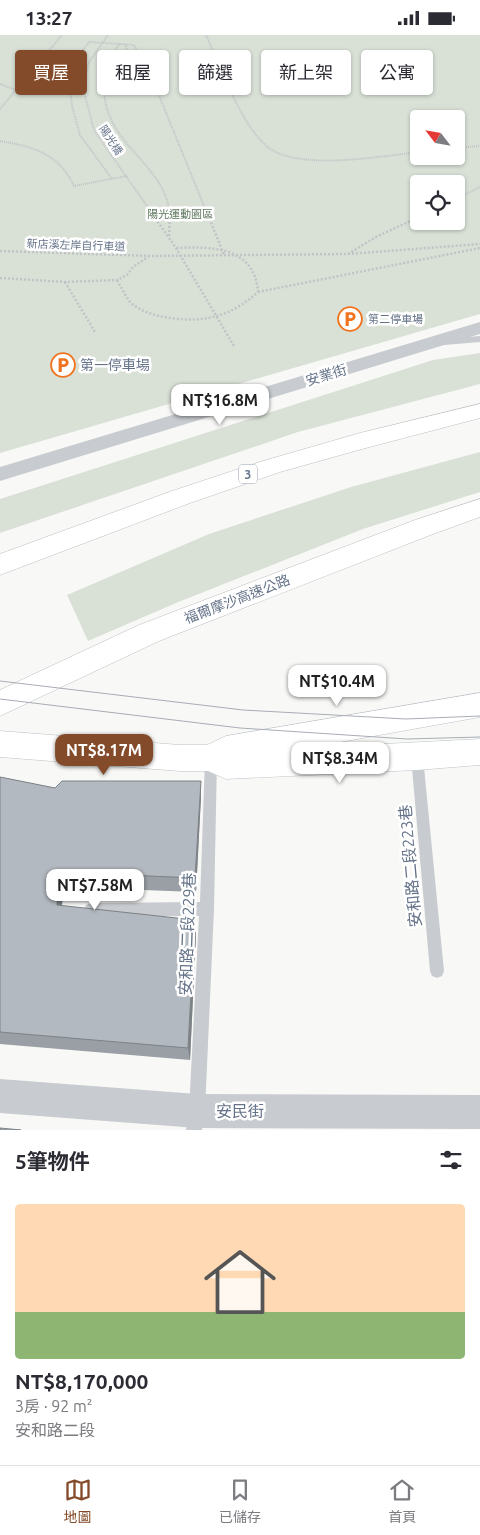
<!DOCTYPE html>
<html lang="zh-TW">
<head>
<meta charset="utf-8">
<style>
  :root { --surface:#fff; --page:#f2f2f3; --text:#2b2b33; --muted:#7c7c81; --line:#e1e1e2; --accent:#844b2a }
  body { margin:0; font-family:Ubuntu,"Noto Sans TC",sans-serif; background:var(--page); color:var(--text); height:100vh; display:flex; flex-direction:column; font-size:19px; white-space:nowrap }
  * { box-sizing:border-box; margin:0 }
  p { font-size:16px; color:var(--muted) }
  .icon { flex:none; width:28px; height:28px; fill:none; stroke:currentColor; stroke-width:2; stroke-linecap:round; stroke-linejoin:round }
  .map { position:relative; height:1095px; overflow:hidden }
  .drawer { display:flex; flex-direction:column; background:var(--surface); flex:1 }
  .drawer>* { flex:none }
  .hud { position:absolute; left:15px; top:15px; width:450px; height:45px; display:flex; gap:10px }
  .needle { width:32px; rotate:301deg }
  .controls { position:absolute; left:410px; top:75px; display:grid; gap:10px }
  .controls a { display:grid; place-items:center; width:55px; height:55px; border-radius:5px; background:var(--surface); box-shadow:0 1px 4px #0004; font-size:25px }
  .price { position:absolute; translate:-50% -42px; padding:0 11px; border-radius:10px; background:#fff; color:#222; font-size:16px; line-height:32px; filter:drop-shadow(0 1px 2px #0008) }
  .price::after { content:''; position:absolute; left:50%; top:30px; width:15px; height:11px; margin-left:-8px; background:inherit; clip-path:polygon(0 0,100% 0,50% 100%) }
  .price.active { background:var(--accent); color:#fff }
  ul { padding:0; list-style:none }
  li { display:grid; align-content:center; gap:10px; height:265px; padding:0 15px }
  li span { display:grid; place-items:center; height:155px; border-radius:5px; color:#555 }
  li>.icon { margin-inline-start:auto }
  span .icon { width:90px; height:90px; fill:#fffc; stroke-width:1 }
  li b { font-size:21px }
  h2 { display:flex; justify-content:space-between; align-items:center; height:60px; padding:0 15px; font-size:21px }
  .chip { padding:0 18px; border-radius:5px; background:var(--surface); box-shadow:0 1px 4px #0004; font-size:18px; line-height:45px }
  .chip.active { background:var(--accent); color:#fff }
  .status { display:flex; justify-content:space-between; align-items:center; height:35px; padding:0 25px; background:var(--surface); direction:ltr }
  .status svg { height:14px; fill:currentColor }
  .tabs { display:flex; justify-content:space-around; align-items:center; height:70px; border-top:1px solid var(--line); background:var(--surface); font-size:14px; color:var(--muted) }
  .tabs a { display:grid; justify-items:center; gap:2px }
  .tabs .active { color:var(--accent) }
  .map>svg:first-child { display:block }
  .green { fill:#d9e1d7; fill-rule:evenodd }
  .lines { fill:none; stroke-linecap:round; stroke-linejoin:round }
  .secondary-casing { stroke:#bcc0c6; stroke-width:1 }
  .motorway-casing { stroke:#babdc1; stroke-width:1 }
  .path-far1 { stroke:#c1c3c6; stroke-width:2; stroke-dasharray:1 1; stroke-linecap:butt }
  .path { stroke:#c1c3c6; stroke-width:2.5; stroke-dasharray:2 2; stroke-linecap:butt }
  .service { fill:#c8cbcf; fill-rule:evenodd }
  .minor { fill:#c8cbcf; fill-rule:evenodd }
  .secondary { fill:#fff; fill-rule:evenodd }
  .motorway { fill:#fff; fill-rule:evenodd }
  .tram { stroke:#a8acb4; stroke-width:1 }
  .path-bridge { stroke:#c1c3c6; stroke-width:2; stroke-dasharray:1 1; stroke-linecap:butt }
  .wall { fill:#9a9fa5 }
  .shaded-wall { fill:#7d8286 }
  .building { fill:#b3b9c0; stroke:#7d8286 }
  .labels { text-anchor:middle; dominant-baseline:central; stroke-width:5; stroke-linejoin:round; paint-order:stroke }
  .far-street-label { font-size:11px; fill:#657389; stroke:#fff }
  .far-park-label { font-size:11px; fill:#627a61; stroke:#fff }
  .far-poi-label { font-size:11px; fill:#657389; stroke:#fff; text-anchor:start }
  .shield { fill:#fff; stroke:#939dac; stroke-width:1 }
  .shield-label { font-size:12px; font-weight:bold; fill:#657389 }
  .poi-label { font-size:14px; fill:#657389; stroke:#fff; text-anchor:start }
  .street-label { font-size:14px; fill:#657389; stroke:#fff }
  .near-street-label { font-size:16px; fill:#657389; stroke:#fff }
</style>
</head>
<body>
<div class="status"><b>13:27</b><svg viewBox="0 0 49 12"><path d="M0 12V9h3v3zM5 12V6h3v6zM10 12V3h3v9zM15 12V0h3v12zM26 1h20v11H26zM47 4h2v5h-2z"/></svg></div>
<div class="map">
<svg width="480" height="1095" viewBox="0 0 480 1095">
  <rect width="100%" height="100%" fill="#f8f9f6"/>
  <g class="green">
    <path d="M0,0h480v279l-480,139zM419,84h37v37h-37zM419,149h37v37h-37z"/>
    <path d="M480,318v31l-182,48 -298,101v-34l433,-139z"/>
    <path d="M480,417v40l-117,37 -187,74 -88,38 -21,-46 142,-61 142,-47z"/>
  </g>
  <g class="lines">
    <g class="secondary-casing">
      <path id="secondary" d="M480,658v24l-173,31 173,-9v26l-63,5 -191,9 -18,-8h-28l-180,-14v-26l180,14h27l19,-9z"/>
    </g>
    <g class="motorway-casing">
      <g id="motorway">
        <path d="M480,369v14l-118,31 -82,23 -90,31 -190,72v-21l172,-63 91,-30 97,-28z"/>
        <path d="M480,464v18l-47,17 -274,107 -159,75v-26l139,-65 276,-105z"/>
      </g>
    </g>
    <g class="path-far1">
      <path d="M206,0c14,31 36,93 63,113 32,23 112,8 150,4"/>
      <path d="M120,9c-12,14 -17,27 -16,45 1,57 62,74 66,127"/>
      <path d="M125,9l10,30 15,-1"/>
      <path d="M0,49l16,6"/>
      <path d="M0,74l62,-74"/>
      <path d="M0,106c34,6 58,12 74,45l53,-10"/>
      <path d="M456,113l24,-2"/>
      <path d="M121,134l33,47"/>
      <path d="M112,144l-32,-44 -8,-29 -3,-29 8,-19 12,-16 45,3 18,33 56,138"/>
      <path d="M456,164l24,-12"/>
    </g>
    <g class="path">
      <path d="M153,180l23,33 58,98"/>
      <path d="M208,180l16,40"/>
      <path d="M169,201l1,-21"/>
      <path d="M0,216l151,5 197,-2 132,-10"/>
      <path d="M348,219l28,-17 43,-20"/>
      <path d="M0,243l65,4 52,-2 10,-5 6,-8 15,-10"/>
      <path d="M117,245c5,8 8,16 14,23 11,9 25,13 39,15 36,5 61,-2 88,-26 -3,-45 -46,-46 -82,-44"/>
      <path d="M65,247l30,50"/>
      <path d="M258,257l222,-44"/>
    </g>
    <g class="service">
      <path d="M480,301v6l-36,3 -4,-3 4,-3z"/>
      <path d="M417,716l5,2 1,4 21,214 -2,5 -5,2 -5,-2 -2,-5 -19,-214 1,-4z"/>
      <path d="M211,717l5,2 1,4 -3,151 -9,202 -3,19h-16l3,-19 10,-195 -108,1 -5,-2 -2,-5 2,-5 5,-2 109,-1 5,-144 1,-4z"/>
    </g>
    <g class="minor">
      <path d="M480,287v12l-480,147v-14z"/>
      <path d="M0,1044l197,15 283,1v34l-283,-1 -197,-15z"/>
    </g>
    <use href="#secondary" class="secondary"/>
    <use href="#motorway" class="motorway"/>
    <g class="tram">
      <path d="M0,646l243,29 163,9 74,-3"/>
      <path d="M0,664l240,29 167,11 73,-2"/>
    </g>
    <path class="path-bridge" d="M108,0l-19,27 -6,26 11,42 27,39"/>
  </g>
  <path class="wall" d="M0,742l55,11 146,-7v15l-5,96 -132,-5 -2,19 133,14 1,14 -6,126 -190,-16z"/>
  <g class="shaded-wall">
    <path d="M201,746v15l-5,96 -1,-14z"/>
    <path d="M60,837l4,15 -3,23 -4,-5v-9z"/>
    <path d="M195,885l1,14 -6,126 -2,-12z"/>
  </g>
  <g class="building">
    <path d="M0,742l55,11 7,-7h139l-6,97 -135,-6 -3,24v9l138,15 -7,128 -188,-16z"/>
    <path d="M0,1093l21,2h-21z"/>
  </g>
  <defs>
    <g id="parking-ring" transform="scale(1.25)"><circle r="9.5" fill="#fff" stroke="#f0731e" stroke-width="1.5"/><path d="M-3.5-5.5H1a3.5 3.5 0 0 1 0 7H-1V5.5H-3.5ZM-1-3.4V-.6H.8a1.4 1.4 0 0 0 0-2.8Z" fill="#f0731e"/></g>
  </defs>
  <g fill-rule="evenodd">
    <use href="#parking-ring" x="350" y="284"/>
    <use href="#parking-ring" x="63" y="330"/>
  </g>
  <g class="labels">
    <g class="far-street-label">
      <text transform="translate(111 105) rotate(57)">陽光橋</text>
      <text transform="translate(76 210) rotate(2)">新店溪左岸自行車道</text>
    </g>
    <g class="far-park-label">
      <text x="180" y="179">陽光運動園區</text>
    </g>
    <g class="far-poi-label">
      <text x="368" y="284">第二停車場</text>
    </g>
    <rect class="shield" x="239" y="429.5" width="18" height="19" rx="4"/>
    <g class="shield-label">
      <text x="248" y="439">3</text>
    </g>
    <g class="poi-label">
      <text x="80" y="330">第一停車場</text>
    </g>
    <g class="street-label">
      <text transform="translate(326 340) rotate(-17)">安業街</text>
      <text transform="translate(237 564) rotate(-21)">福爾摩沙高速公路</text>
    </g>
    <g class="near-street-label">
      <text transform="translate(410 831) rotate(-95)">安和路二段223巷</text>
      <text transform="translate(187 899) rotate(-88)">安和路二段229巷</text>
      <text x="240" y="1076">安民街</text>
    </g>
  </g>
</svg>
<div class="controls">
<a><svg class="needle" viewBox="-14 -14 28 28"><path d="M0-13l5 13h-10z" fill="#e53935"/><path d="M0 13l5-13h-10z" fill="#7c7c81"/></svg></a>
<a><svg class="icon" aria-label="locate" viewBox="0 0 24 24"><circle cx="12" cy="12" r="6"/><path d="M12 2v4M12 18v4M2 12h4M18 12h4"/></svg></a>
</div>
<b class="price" style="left:220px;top:391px">NT$16.8M</b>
<b class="price" style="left:337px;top:672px">NT$10.4M</b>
<b class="price active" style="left:104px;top:741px">NT$8.17M</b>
<b class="price" style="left:340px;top:749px">NT$8.34M</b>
<b class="price" style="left:95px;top:876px">NT$7.58M</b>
<div class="hud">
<a class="chip active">買屋</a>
<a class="chip">租屋</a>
<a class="chip">篩選</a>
<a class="chip">新上架</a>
<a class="chip">公寓</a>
</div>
</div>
<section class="drawer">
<h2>5筆物件<svg class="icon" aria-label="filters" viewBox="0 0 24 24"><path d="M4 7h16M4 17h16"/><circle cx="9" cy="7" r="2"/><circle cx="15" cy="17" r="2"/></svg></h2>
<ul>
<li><span style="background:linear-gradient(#ffd9b3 70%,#8fb573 0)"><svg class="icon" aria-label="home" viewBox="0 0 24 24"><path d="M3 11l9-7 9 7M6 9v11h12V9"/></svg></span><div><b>NT$8,170,000</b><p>3房 · 92 m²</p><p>安和路二段</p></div></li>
</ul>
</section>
<nav class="tabs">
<a class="active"><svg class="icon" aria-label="map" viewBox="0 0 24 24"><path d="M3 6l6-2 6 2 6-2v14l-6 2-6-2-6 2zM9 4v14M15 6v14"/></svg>地圖</a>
<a><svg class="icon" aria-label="saved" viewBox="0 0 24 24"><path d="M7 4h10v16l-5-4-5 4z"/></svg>已儲存</a>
<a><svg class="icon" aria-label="home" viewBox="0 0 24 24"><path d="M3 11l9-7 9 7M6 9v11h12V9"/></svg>首頁</a>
</nav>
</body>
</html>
